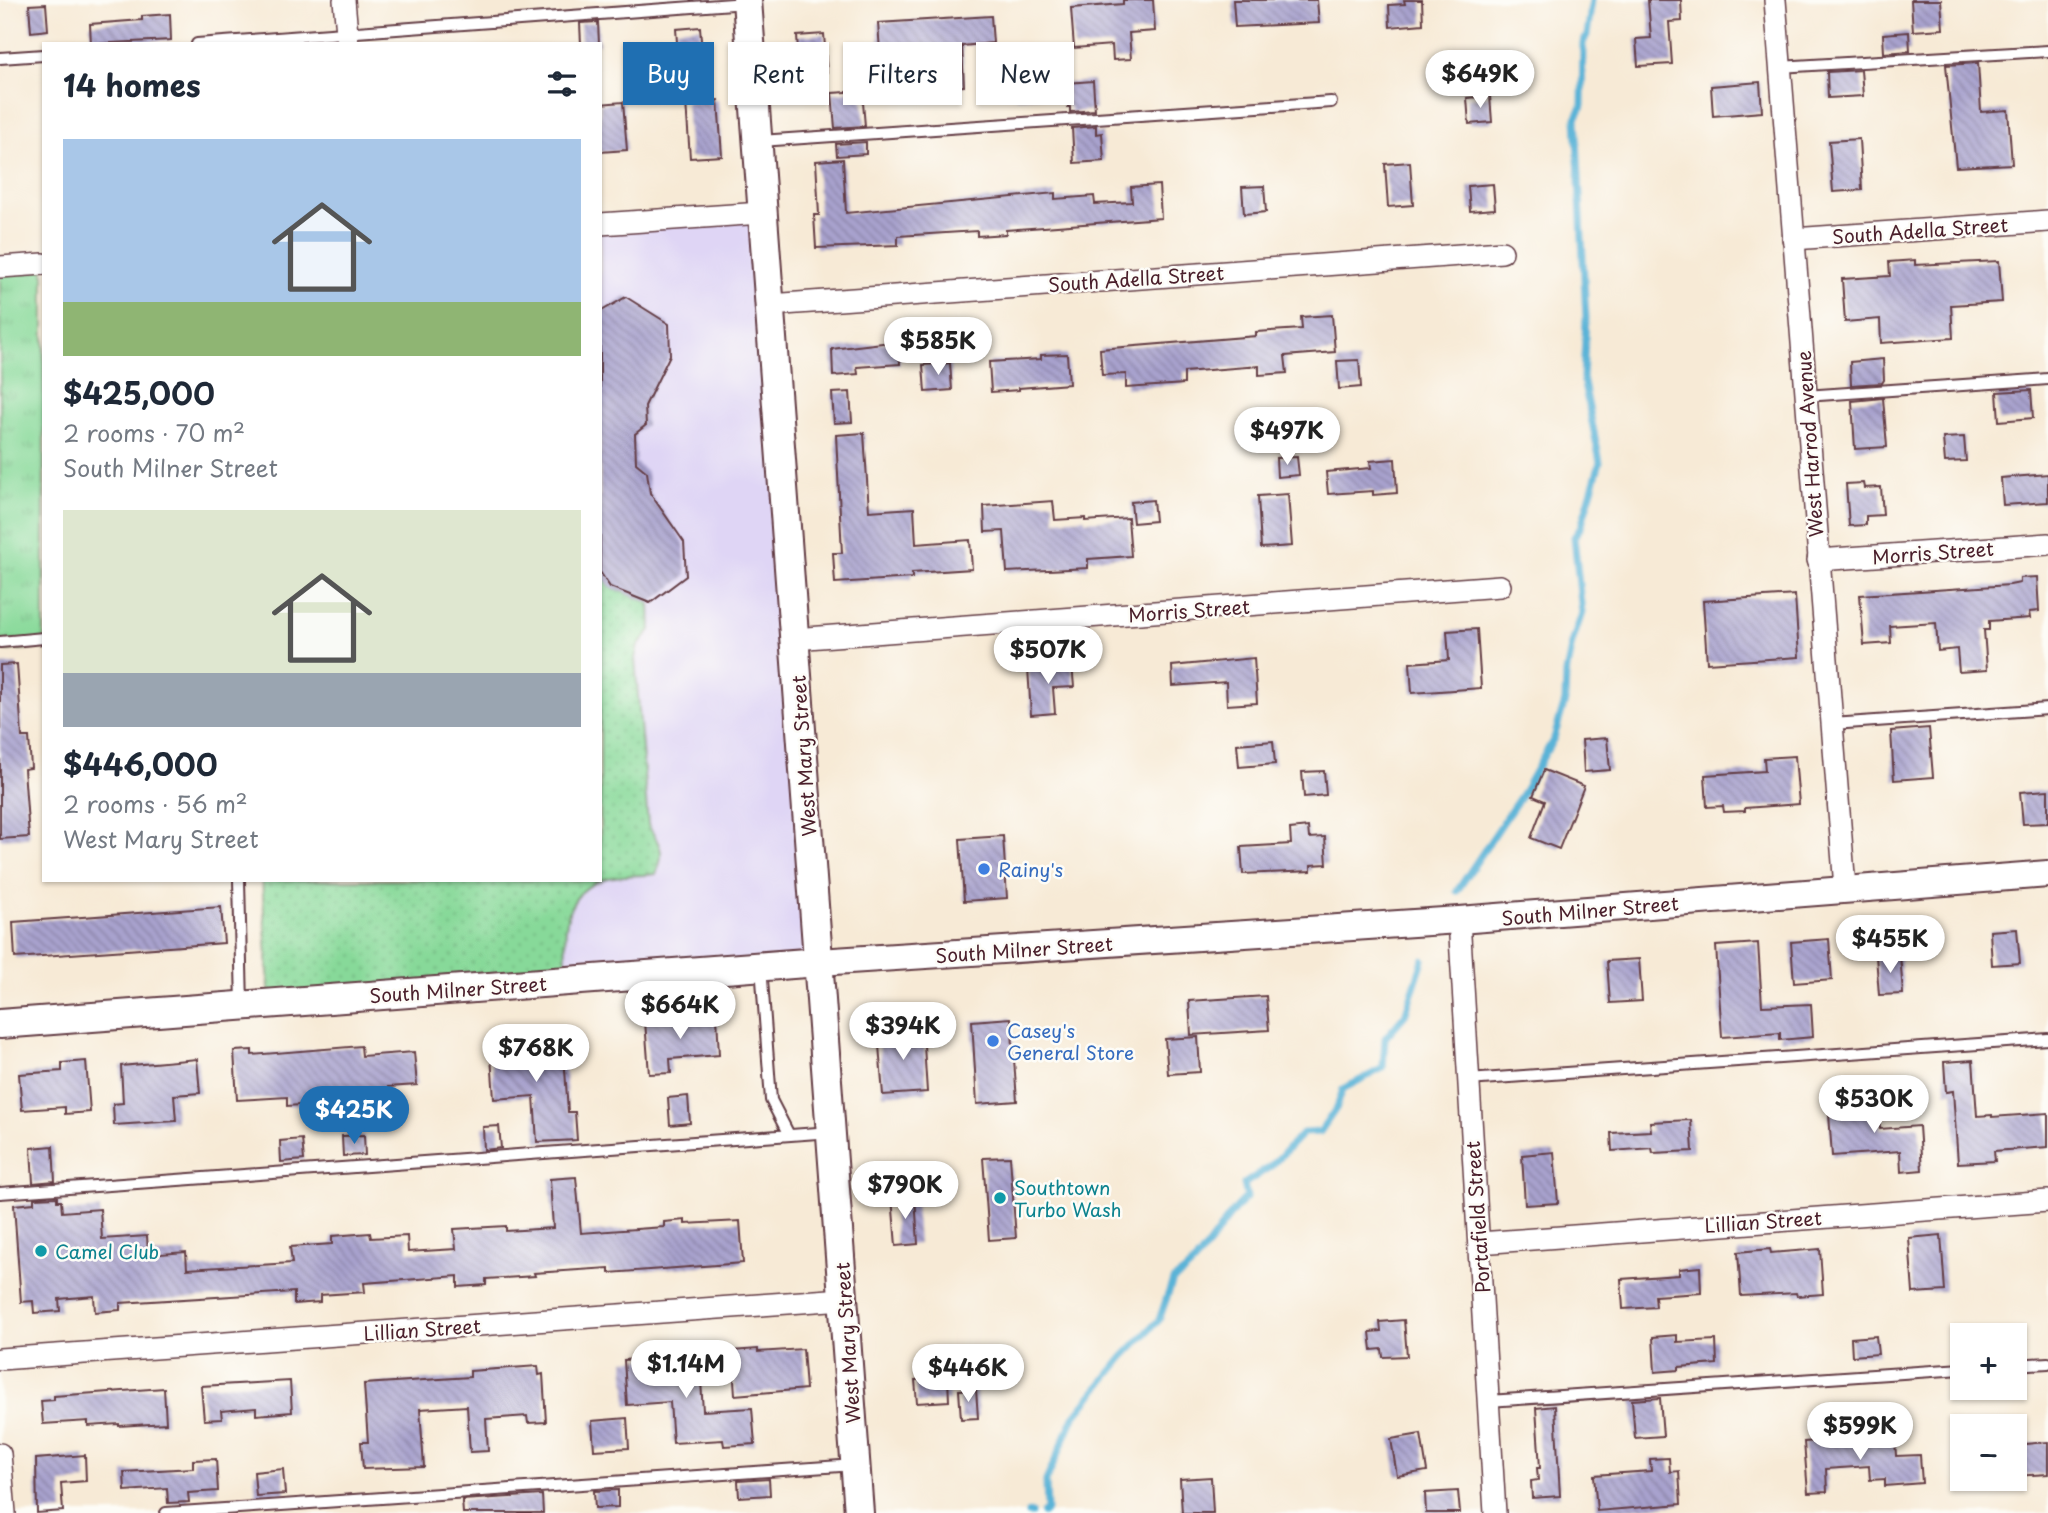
<!DOCTYPE html>
<html lang="en">
<head>
<meta charset="utf-8">
<style>
  :root { --surface:#fff; --page:#f6f6f7; --text:#1f2937; --muted:#747a83; --accent:#1f6fb2 }
  body { margin:0; font-family:"Playpen Sans",sans-serif; background:var(--page); color:var(--text); height:100vh; display:flex; flex-direction:column; font-size:26px; white-space:nowrap }
  * { box-sizing:border-box; margin:0 }
  p { font-size:23px; color:var(--muted) }
  .icon { flex:none; width:38px; height:38px; fill:none; stroke:currentColor; stroke-width:2; stroke-linecap:round; stroke-linejoin:round }
  .map { position:relative; flex:1; overflow:hidden }
  .panel { position:absolute; left:42px; top:42px; width:560px; height:840px; display:flex; flex-direction:column; background:var(--surface); border-radius:0px; box-shadow:0 2px 5px #0004 }
  .panel>* { flex:none }
  .banner { position:absolute; left:623px; top:42px; width:665px; height:63px; display:flex; gap:14px }
  .controls { position:absolute; left:1950px; top:1323px; display:grid; gap:14px }
  .controls a { display:grid; place-items:center; width:77px; height:77px; border-radius:0px; background:var(--surface); box-shadow:0 2px 5px #0004; font-size:35px }
  .price { position:absolute; translate:-50% -60px; padding:0 16px; border-radius:24px; background:#fff; color:#222; font-size:23px; line-height:46px; filter:drop-shadow(0 2px 4px #0008) }
  .price::after { content:''; position:absolute; left:50%; top:42px; width:21px; height:16px; margin-left:-10px; background:inherit; clip-path:polygon(0 0,100% 0,50% 100%) }
  .price.active { background:var(--accent); color:#fff }
  ul { padding:0; list-style:none }
  li { display:grid; align-content:center; gap:14px; height:371px; padding:0 21px }
  li span { display:grid; place-items:center; height:217px; border-radius:0px; color:#555 }
  li>.icon { margin-inline-start:auto }
  span .icon { width:126px; height:126px; fill:#fffc; stroke-width:1 }
  li b { font-size:30px }
  h2 { display:flex; justify-content:space-between; align-items:center; height:84px; padding:0 21px; font-size:30px }
  .tag { padding:0 24px; border-radius:0px; background:var(--surface); box-shadow:0 2px 5px #0004; font-size:24px; line-height:63px }
  .tag.active { background:var(--accent); color:#fff }
  .map>svg:first-child { display:block }
  .built { fill:#dfd5f5 }
  .grass { fill:url(#grass-dots); stroke:#687c62; stroke-width:2 }
  .park { fill:url(#park-tufts); stroke:#687c62; stroke-width:2 }
  .lines { fill:none; stroke-linecap:round; stroke-linejoin:round }
  .stream { stroke:#5ab3d7; stroke-width:7 }
  .building { fill:url(#building-back-hatch) }
  .service-casing { stroke:#643d45; stroke-width:14 }
  .minor-casing { stroke:#643d45; stroke-width:24 }
  .tertiary-casing { stroke:#643d45; stroke-width:30 }
  .secondary-casing { stroke:#643d45; stroke-width:32 }
  .service { stroke:#fff; stroke-width:10 }
  .minor { stroke:#fff; stroke-width:21 }
  .tertiary { stroke:#fff; stroke-width:26 }
  .secondary { stroke:#fff; stroke-width:28 }
  .shop-dot { fill:#3f7fe0; stroke:#fdfcf7; stroke-width:2.5 }
  .culture-dot { fill:#0f9aa8; stroke:#fdfcf7; stroke-width:2.5 }
  .labels { text-anchor:middle; dominant-baseline:central; stroke-width:5; stroke-linejoin:round; paint-order:stroke }
  .street-label { font-size:19px; fill:#4a1f2b; stroke:#fdfcf7 }
  .shop-label { font-size:19px; fill:#366cbe; stroke:#fdfcf7; text-anchor:start }
  .culture-label { font-size:19px; fill:#0d838f; stroke:#fdfcf7; text-anchor:start }
</style>
</head>
<body>
<div class="map">
<svg width="2048" height="1513" viewBox="0 0 2048 1513">
  <defs>
    <pattern id="grass-dots" width="8" height="8" patternUnits="userSpaceOnUse" patternTransform="scale(1.75)"><rect width="8" height="8" fill="#87d999"/><path d="M2 2h.1M6 6h.1" fill="none" stroke="#76ba84" stroke-width="1.8" stroke-linecap="round"/></pattern>
    <pattern id="park-tufts" width="24" height="20" patternUnits="userSpaceOnUse" patternTransform="scale(1.75)"><rect width="24" height="20" fill="#87d999"/><path d="M3 7l-1-3M5 7V3M7 7l1-3M15 17l-1-3M17 17v-4M19 17l1-3" fill="none" stroke="#76ba84"/></pattern>
    <pattern id="building-back-hatch" width="6" height="6" patternUnits="userSpaceOnUse" patternTransform="scale(1.75)"><rect width="6" height="6" fill="#a8a2ce"/><path d="M-1 5l2 2M0 0l6 6M5-1l2 2" fill="none" stroke="#8b83a7"/></pattern>
  </defs>
  <rect width="100%" height="100%" fill="#fdfcf7"/>
  <filter id="ink" filterUnits="userSpaceOnUse"><feTurbulence type="fractalNoise" baseFrequency=".0143" numOctaves="2"/><feDisplacementMap in="SourceGraphic" scale="14" xChannelSelector="R" yChannelSelector="G"/><feConvolveMatrix kernelMatrix="1 2 1 2 8 2 1 2 1" color-interpolation-filters="sRGB"/></filter>
  <filter id="wash" filterUnits="userSpaceOnUse"><feTurbulence type="fractalNoise" baseFrequency=".00686" numOctaves="4" result="noise"/><feDisplacementMap in="SourceGraphic" scale="28" xChannelSelector="R" yChannelSelector="G"/><feGaussianBlur stdDeviation="1.57" result="paint"/><feColorMatrix in="noise" values="0 0 0 0 0 0 0 0 0 0 0 0 0 0 0 0 0 1.4 0 .05"/><feComposite in="paint" operator="in"/></filter>
  <g filter="url(#wash)">
    <rect width="100%" height="100%" fill="#f7ead6"/>
    <path class="built" d="M762,213l57,749 -549,42 -8,-124h338v-656z"/>
    <path class="grass" d="M600,572l10,15 40,16 1,27 -13,16 -3,12 13,167c12,20 18,26 8,49 -15,2 -42,0 -55,6 -45,18 -35,61 -34,101l-297,23 -8,-124h338z"/>
    <path class="park" d="M44,264v384l-44,3v-384z"/>
    <g class="lines">
      <g class="stream">
        <path d="M1457,891l67,-100 30,-53 11,-37 1,-28 6,-30 10,-30 -8,-76 7,-10 19,-65 -17,-84 3,-60 -10,-200 6,-11 1,-64 4,-8 5,-35"/>
        <path d="M1029,1513h2"/>
        <path d="M1043,1513l4,-3 -1,-29 28,-64 49,-60 36,-37 14,-40c33,-19 46,-59 74,-83l-3,-13 27,-18 32,-33 17,-1 17,-25 6,-18 40,-21 2,-30 20,-23 18,-55"/>
      </g>
    </g>
    <g id="blocks">
      <g class="building">
        <path d="M1123,0h30l2,31 -26,2 2,26 -18,1 -1,-15 -38,3 -3,-40 52,-4z"/>
        <path d="M1233,0h84l2,23 -84,4z"/>
        <path d="M1404,0h18l1,24 -33,3 -1,-22 16,-1z"/>
        <path d="M1648,0h33l1,21 -13,1 3,42 -34,2 -2,-27 15,-1z"/>
        <path d="M1911,0h30l2,29 -30,2z"/>
        <path d="M46,4l2,26 -17,2 -2,-27z"/>
        <path d="M170,14l1,26 -80,4 -1,-20 52,-4v-4z"/>
        <path d="M991,16l2,27 -31,3 2,40 -19,1 -2,-40 -63,4 -2,-28z"/>
        <path d="M598,22l1,22h-18l-1,-21z"/>
        <path d="M700,27l2,26 -24,2 -2,-26z"/>
        <path d="M1909,32l1,19 -26,2 -1,-19z"/>
        <path d="M824,34l3,40 -27,2 -3,-40z"/>
        <path d="M1978,63l3,49 27,-2 4,54 -56,3 -10,-102z"/>
        <path d="M1044,67l2,29 -31,2 -2,-29z"/>
        <path d="M888,70l2,25 -22,1 -2,-24z"/>
        <path d="M1861,70l2,26 -35,2 -1,-26z"/>
        <path d="M1093,81l2,29 -25,2v-5h-2l-2,-24z"/>
        <path d="M1760,82l2,30 -49,4 -2,-30z"/>
        <path d="M862,91l3,35 -30,2 -3,-35z"/>
        <path d="M1490,96l2,26 -23,2 -2,-26z"/>
        <path d="M718,100l4,56 -32,2 -4,-56z"/>
        <path d="M623,102l4,48 -27,2v-48z"/>
        <path d="M1096,126v8l6,-1 2,28 -30,2 -2,-35z"/>
        <path d="M1859,139l3,51 -29,2 -4,-51z"/>
        <path d="M866,142v12l-29,2 -1,-12z"/>
        <path d="M843,159l3,54 209,-20v6l39,-3 1,8 37,-2 -1,-15 28,-2 2,33 -155,12v4l-29,2v-5l-79,5v9l-82,3 -2,-33h5l-3,-54z"/>
        <path d="M1410,162l3,43 -25,2 -3,-43z"/>
        <path d="M1493,184l2,25 -25,2 -2,-25z"/>
        <path d="M1264,186l2,26 -22,2 -2,-27z"/>
        <path d="M1915,260v5l84,-4 3,41 -51,3 2,33 -72,5 -1,-24 -35,3 -3,-43 48,-3 -1,-14z"/>
        <path d="M626,297l43,27 1,31 -25,51 1,19 -11,9 1,29 11,9 3,21 34,49 2,34 -36,27 -40,-16 -10,-15v-260z"/>
        <path d="M1332,315l3,37 -50,4 2,17 -28,2v-9l-75,6v12l-58,4v-14l-24,1 -2,-26 156,-13v-4l46,-3 -1,-12z"/>
        <path d="M899,341l1,23 -43,3 1,7 -25,2 -1,-27z"/>
        <path d="M1067,354l2,30 -50,4v2l-28,2 -2,-30 52,-3v-4z"/>
        <path d="M1883,359l1,21 -2,3 -31,2 -1,-23z"/>
        <path d="M1359,360l2,27 -22,2 -2,-28z"/>
        <path d="M950,363l2,27 -27,2 -2,-27z"/>
        <path d="M2031,390l2,28 -34,3 -2,-29z"/>
        <path d="M850,392l2,30 -18,1 -2,-30z"/>
        <path d="M1883,398l4,49 -32,2 -3,-48z"/>
        <path d="M864,433l5,78 45,-3 2,36 54,-4 2,29 -60,4v5l-77,5 -2,-30h9l-6,-118z"/>
        <path d="M1964,437l2,24 -21,1 -2,-24z"/>
        <path d="M1297,457l2,18 -22,2 -1,-19z"/>
        <path d="M1395,459l2,34 -24,2v-4l-45,3 -2,-22 45,-4 -1,-7z"/>
        <path d="M2048,474v28l-45,3 -2,-27z"/>
        <path d="M1863,483l1,5 17,-1 2,28 -17,1v9l-17,1 -3,-42z"/>
        <path d="M1288,494l4,52 -31,2 -3,-52z"/>
        <path d="M1153,500l2,21 -22,2 -2,-21z"/>
        <path d="M1053,501l2,19 30,-2v3l43,-3 3,38 -43,3v9l-81,4 -3,-41 -19,1 -1,-26z"/>
        <path d="M2037,577l2,34 -10,1 1,6 -41,3v9h-5l3,40 -28,2 -2,-23 -19,2 -2,-28 -46,3 1,17 -27,2 -4,-50 150,-10 10,-2v-5z"/>
        <path d="M1795,595l4,62 -92,6 -4,-62z"/>
        <path d="M1477,629l4,59 -69,5 -2,-30 39,-3 -2,-29z"/>
        <path d="M1254,658l3,45 -30,2 -1,-23 -53,4 -1,-20z"/>
        <path d="M17,664l5,73h7l2,31 -7,1 5,68 -29,2v-174z"/>
        <path d="M1072,664l2,23 -21,1 2,25 -24,2 -3,-47z"/>
        <path d="M1929,728l4,49 -39,3 -3,-49z"/>
        <path d="M1607,738l3,32 -26,2 -2,-32z"/>
        <path d="M1273,741l2,23 -36,3 -2,-23z"/>
        <path d="M1795,756l4,48 -54,4v3l-21,1 -1,-6 -16,1 -2,-32 60,-4 -1,-13z"/>
        <path d="M1544,770l40,16 -25,63 -28,-11 14,-37 -12,-5z"/>
        <path d="M1324,771l2,24 -22,2 -2,-25z"/>
        <path d="M2048,790v33l-25,1 -3,-32z"/>
        <path d="M1308,827l1,11 16,-1 2,27 -16,1v6l-68,3 -2,-27 50,-3 -1,-15z"/>
        <path d="M1003,836l4,62 -43,3 -4,-62z"/>
        <path d="M221,907l3,36 -209,15 -2,-36z"/>
        <path d="M2017,929l3,34 -28,2 -2,-34z"/>
        <path d="M1829,939l3,41 -38,3 -3,-41z"/>
        <path d="M1758,943l4,63 49,-2 2,33 -33,3v-7l-58,4 -6,-91z"/>
        <path d="M1900,954l3,40 -24,1 -3,-39z"/>
        <path d="M1639,959l3,42 -32,2 -3,-42z"/>
        <path d="M1266,996l3,34 -78,5 -2,-34z"/>
        <path d="M717,1017l2,38 -49,4 1,14 -22,1 -4,-53z"/>
        <path d="M1011,1018l6,83 -40,3 -5,-83z"/>
        <path d="M923,1030l4,62 -44,3 -5,-62z"/>
        <path d="M1198,1037l2,35 -32,2 -3,-35z"/>
        <path d="M523,1040l1,4 39,-3 5,71h7l2,28 -40,2 -3,-46 -40,3 -4,-57z"/>
        <path d="M361,1046l1,10 52,-4 3,33 -29,2v8l-75,6v3l-26,2v-9l-50,3 -3,-49 18,-1v5z"/>
        <path d="M197,1059l3,34 -26,2 2,26 -62,4 -1,-21 10,-1 -2,-37z"/>
        <path d="M1973,1060l4,56 15,-1v2l56,-4v34l-54,4 1,10 -37,2 -5,-72 -7,1 -2,-30z"/>
        <path d="M86,1061l4,51 -25,2v-7l-43,3 -3,-36 43,-3v-8z"/>
        <path d="M1877,1091l3,38 39,-3 3,44 -21,2 -1,-21 -68,5 -3,-42 33,-2 -2,-20z"/>
        <path d="M688,1096l2,27 -20,2 -2,-27z"/>
        <path d="M1691,1120l2,31 -40,2 -1,-5 -40,3 -1,-18 40,-2 -1,-9z"/>
        <path d="M499,1126l2,22 -17,2 -1,-23z"/>
        <path d="M364,1135l1,20 -22,1 -1,-20z"/>
        <path d="M302,1139l2,21 -23,2 -1,-21z"/>
        <path d="M53,1146l2,35 -22,2 -2,-35z"/>
        <path d="M1554,1152l4,51 -33,2 -3,-50z"/>
        <path d="M1010,1157l6,81 -27,2 -6,-82z"/>
        <path d="M576,1177l5,56 83,-6v-5l21,-2v4l55,-3 3,42 -134,10v-5l-75,5 1,3 -49,3v6l-28,2v-11l-94,7 1,9 -45,3v7l-26,2v-12l-174,11v7l-25,2 -1,-16 -35,3 1,12 -26,2 -1,-12 -12,1 -7,-97 20,-2v-5l23,-1v4h4l1,11 38,-3 2,30 45,-3 1,19 38,-3 1,17 105,-6 -2,-16 42,-3v-8l38,-3 1,5 36,-2 1,16 48,-3 -2,-20 52,-3v5l47,-3 -3,-49z"/>
        <path d="M915,1196l3,48 -22,2 -4,-49z"/>
        <path d="M1941,1235l4,56 -32,2 -4,-55z"/>
        <path d="M1770,1249l1,4 49,-4 3,45 -26,2 -1,-3 -55,3 -3,-44z"/>
        <path d="M1700,1267l1,26 -46,3 1,11 -33,2 -2,-30 58,-4v-6z"/>
        <path d="M1404,1320l3,36 -24,1 -1,-8 -10,1 -2,-18 11,-1 -1,-9z"/>
        <path d="M1677,1335v7l39,-2 1,24 -38,3v3l-24,2 -2,-35z"/>
        <path d="M1876,1336l2,18 -26,2 -1,-18z"/>
        <path d="M758,1349v3l45,-3 3,40 -71,6 -3,-44z"/>
        <path d="M699,1352l4,59 49,-3 3,36 -31,2 -1,-6 -50,3 -3,-41 -43,3 -3,-45 43,-3v-3z"/>
        <path d="M538,1366l1,9 4,-1 3,48 -18,1 -1,-7 -41,3 2,32 -18,1 -3,-46 -47,3 4,58 -61,2 -2,-27h7l-4,-58 106,-7v-6z"/>
        <path d="M948,1378l1,23 -32,2 -2,-23z"/>
        <path d="M290,1381l2,31 -36,3v-7l-35,3 1,8 -18,1 -3,-34z"/>
        <path d="M164,1388l2,35 -47,3v-2l-31,2v-5l-45,3 -2,-23 13,-1v-4z"/>
        <path d="M976,1389l2,29 -17,1 -2,-29z"/>
        <path d="M1660,1398l3,38 -28,2 -3,-38z"/>
        <path d="M1555,1406l5,90 -28,2 -1,-17 7,-1 -1,-12h3l-4,-60z"/>
        <path d="M627,1418l2,30 -35,2 -2,-29z"/>
        <path d="M1421,1434l6,37 -30,5 -6,-37z"/>
        <path d="M1858,1438l1,5 36,-2 1,15 24,-1 2,28 -37,3v-7l-15,1 -1,-14 -43,3 1,23 -19,1 -4,-51z"/>
        <path d="M2048,1442v32l-34,2v-31z"/>
        <path d="M85,1455l1,26 -25,2 2,28 -26,2 -1,-54z"/>
        <path d="M1669,1458l1,14 9,-1 2,33 -84,7 -3,-36 57,-4 -1,-12z"/>
        <path d="M216,1459l2,32 -30,2 1,9 -21,1 -1,-15 -42,3 -1,-19 69,-4v-8z"/>
        <path d="M283,1469l2,25 -29,2 -2,-24z"/>
        <path d="M1211,1477l2,36h-31l-2,-34z"/>
        <path d="M769,1479l1,16 -31,2 -1,-16z"/>
        <path d="M618,1490v17l-23,1 -1,-17z"/>
        <path d="M1458,1491l2,22h-34l-1,-20z"/>
        <path d="M542,1495l1,18h-80l-1,-13z"/>
      </g>
    </g>
  </g>
  <g filter="url(#ink)">
    <use href="#blocks" fill-opacity="0" stroke="#643d45" stroke-width="2"/>
    <g class="lines">
      <g class="service-casing">
        <g id="service">
          <path d="M197,44l549,-41"/>
          <path d="M0,58l44,-3"/>
          <path d="M1779,67l269,-16"/>
          <path d="M760,141l571,-39"/>
          <path d="M1805,396l243,-17"/>
          <path d="M0,642l44,-4"/>
          <path d="M1832,724l216,-15"/>
          <path d="M239,880l3,126"/>
          <path d="M761,966l10,134 18,35"/>
          <path d="M1468,1080l580,-41"/>
          <path d="M0,1193l831,-61"/>
          <path d="M2014,1365l34,-2"/>
          <path d="M1488,1401l474,-32"/>
          <path d="M166,1513l689,-48"/>
        </g>
      </g>
      <g class="minor-casing">
        <g id="minor">
          <path d="M344,0l4,44"/>
          <path d="M1775,0l70,888"/>
          <path d="M600,224l162,-11"/>
          <path d="M1793,239l255,-18"/>
          <path d="M0,267l44,-3"/>
          <path d="M770,305l732,-53"/>
          <path d="M1818,560l230,-16"/>
          <path d="M794,639l706,-53"/>
          <path d="M1459,920l36,593"/>
          <path d="M1479,1243l569,-42"/>
          <path d="M0,1359l844,-60"/>
          <path d="M0,1454l5,59"/>
        </g>
      </g>
      <g class="tertiary-casing">
        <path id="tertiary" d="M819,962l640,-42 589,-46"/>
      </g>
      <g class="secondary-casing">
        <g id="secondary">
          <path d="M747,0l112,1513"/>
          <path d="M0,1024l819,-62"/>
        </g>
      </g>
      <use href="#service" class="service"/>
      <use href="#minor" class="minor"/>
      <use href="#tertiary" class="tertiary"/>
      <use href="#secondary" class="secondary"/>
    </g>
  </g>
  <g class="shop-dot">
    <circle cx="984" cy="869" r="7"/>
    <circle cx="993" cy="1041" r="7"/>
  </g>
  <g class="culture-dot">
    <circle cx="1000" cy="1198" r="7"/>
    <circle cx="41" cy="1251" r="7"/>
  </g>
  <g class="labels">
    <g class="street-label">
      <text transform="translate(1920 230) rotate(-4)">South Adella Street</text>
      <text transform="translate(1136 278) rotate(-4)">South Adella Street</text>
      <text transform="translate(1809 444) rotate(-94)">West Harrod Avenue</text>
      <text transform="translate(1933 552) rotate(-4)">Morris Street</text>
      <text transform="translate(1189 610) rotate(-4)">Morris Street</text>
      <text transform="translate(803 756) rotate(-94)">West Mary Street</text>
      <text transform="translate(1590 910) rotate(-5)">South Milner Street</text>
      <text transform="translate(1024 949) rotate(-4)">South Milner Street</text>
      <text transform="translate(458 989) rotate(-4)">South Milner Street</text>
      <text transform="translate(1477 1217) rotate(-94)">Portafield Street</text>
      <text transform="translate(1763 1221) rotate(-4)">Lillian Street</text>
      <text transform="translate(422 1329) rotate(-4)">Lillian Street</text>
      <text transform="translate(847 1343) rotate(-94)">West Mary Street</text>
    </g>
    <g class="shop-label">
      <text x="998" y="869">Rainy's</text>
      <text x="1007" y="1030">Casey's<tspan x="1007" dy="22">General Store</tspan></text>
    </g>
    <g class="culture-label">
      <text x="1014" y="1187">Southtown<tspan x="1014" dy="22">Turbo Wash</tspan></text>
      <text x="55" y="1251">Camel Club</text>
    </g>
  </g>
</svg>
<div class="controls">
<a>+</a>
<a>−</a>
</div>
<b class="price" style="left:1480px;top:110px">$649K</b>
<b class="price" style="left:938px;top:377px">$585K</b>
<b class="price" style="left:1287px;top:467px">$497K</b>
<b class="price" style="left:1048px;top:686px">$507K</b>
<b class="price" style="left:1890px;top:975px">$455K</b>
<b class="price" style="left:680px;top:1041px">$664K</b>
<b class="price" style="left:903px;top:1062px">$394K</b>
<b class="price" style="left:536px;top:1084px">$768K</b>
<b class="price" style="left:1874px;top:1135px">$530K</b>
<b class="price active" style="left:354px;top:1146px">$425K</b>
<b class="price" style="left:905px;top:1221px">$790K</b>
<b class="price" style="left:686px;top:1400px">$1.14M</b>
<b class="price" style="left:968px;top:1404px">$446K</b>
<b class="price" style="left:1860px;top:1462px">$599K</b>
<div class="banner">
<a class="tag active">Buy</a>
<a class="tag">Rent</a>
<a class="tag">Filters</a>
<a class="tag">New</a>
</div>
<section class="panel">
<h2>14 homes<svg class="icon" aria-label="filters" viewBox="0 0 24 24"><path d="M4 7h16M4 17h16"/><circle cx="9" cy="7" r="2"/><circle cx="15" cy="17" r="2"/></svg></h2>
<ul>
<li><span style="background:linear-gradient(#a9c7e8 75%,#8fb573 0)"><svg class="icon" aria-label="home" viewBox="0 0 24 24"><path d="M3 11l9-7 9 7M6 9v11h12V9"/></svg></span><div><b>$425,000</b><p>2 rooms · 70 m²</p><p>South Milner Street</p></div></li>
<li><span style="background:linear-gradient(#dfe7d0 75%,#9aa5b1 0)"><svg class="icon" aria-label="home" viewBox="0 0 24 24"><path d="M3 11l9-7 9 7M6 9v11h12V9"/></svg></span><div><b>$446,000</b><p>2 rooms · 56 m²</p><p>West Mary Street</p></div></li>
</ul>
</section>
</div>
</body>
</html>
